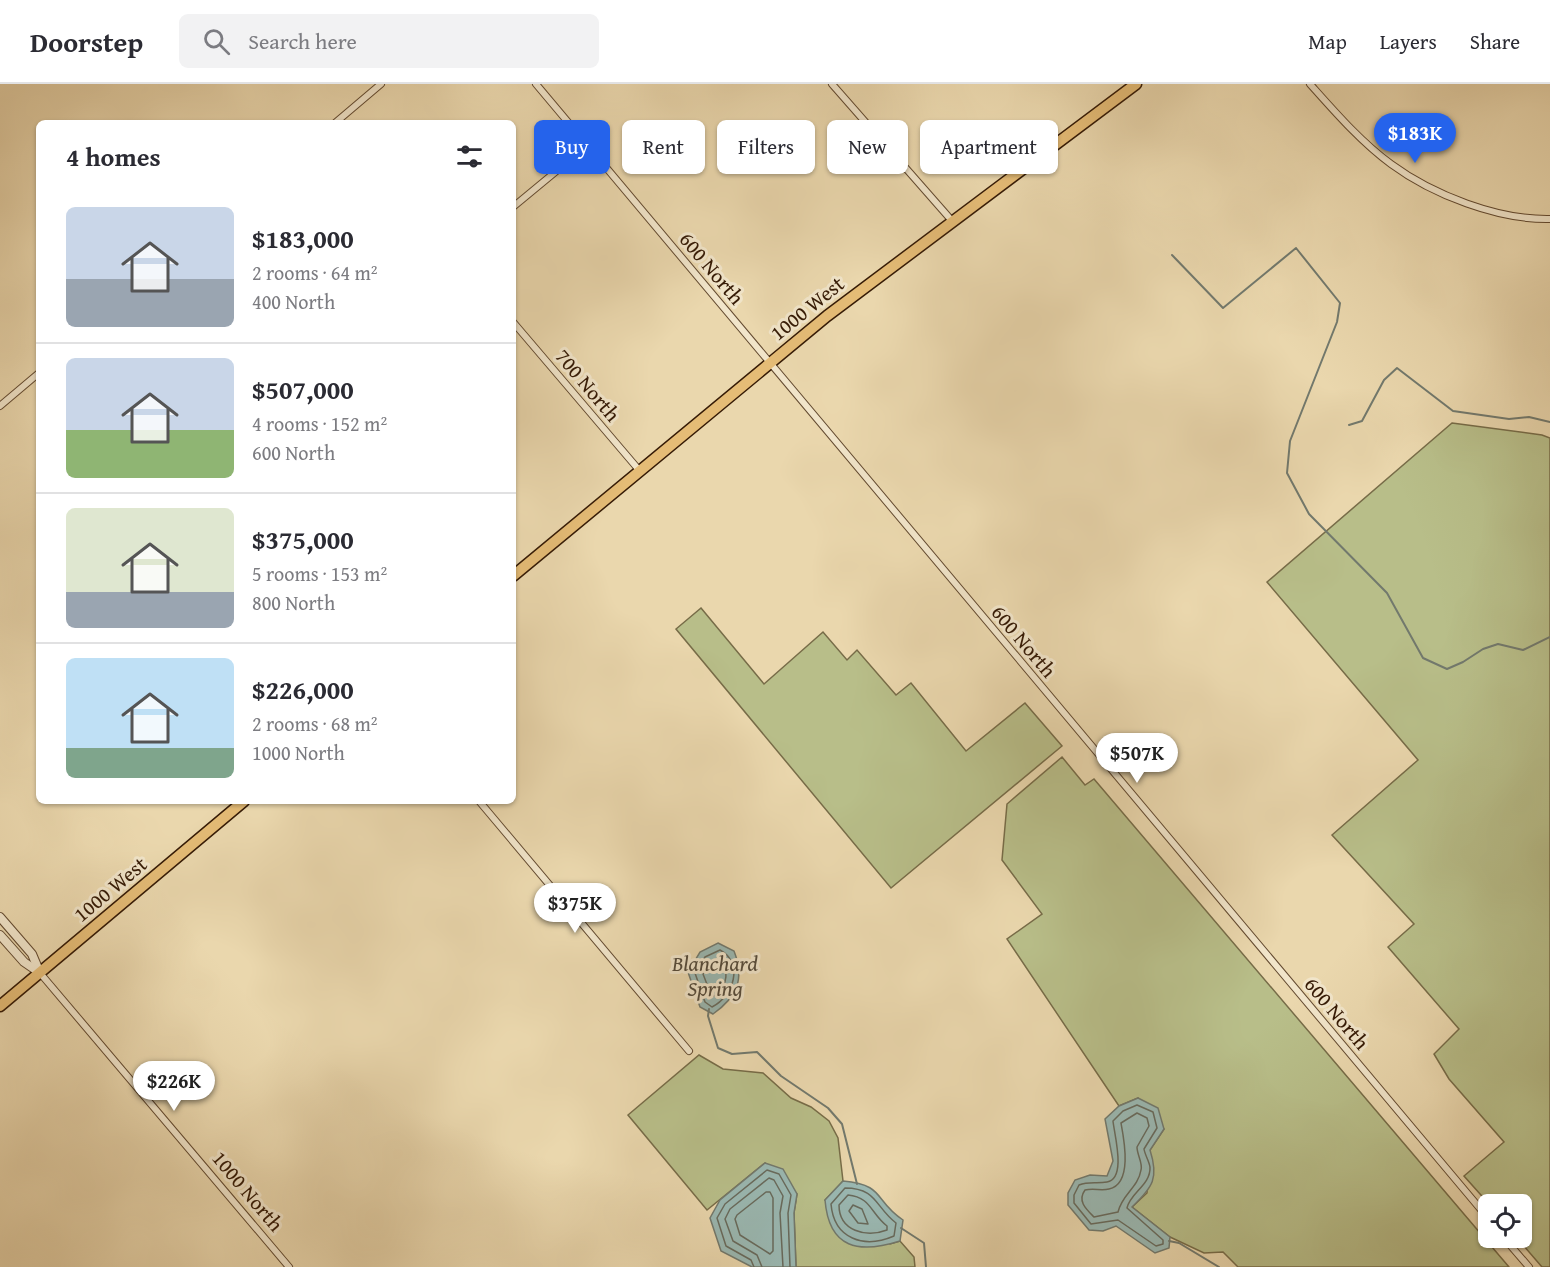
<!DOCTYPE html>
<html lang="en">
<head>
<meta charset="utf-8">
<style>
  :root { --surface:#fff; --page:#f2f2f3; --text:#2b2b33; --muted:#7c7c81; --line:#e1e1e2; --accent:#2563eb }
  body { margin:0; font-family:"Gentium Book Plus",serif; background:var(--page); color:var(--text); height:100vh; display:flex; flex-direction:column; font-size:22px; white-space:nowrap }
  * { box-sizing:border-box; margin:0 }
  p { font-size:20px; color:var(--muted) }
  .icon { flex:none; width:33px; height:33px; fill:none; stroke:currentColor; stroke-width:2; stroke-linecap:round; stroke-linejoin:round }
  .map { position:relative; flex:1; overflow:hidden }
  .drawer { position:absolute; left:36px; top:36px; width:480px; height:684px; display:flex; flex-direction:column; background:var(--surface); border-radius:9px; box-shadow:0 2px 4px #0004 }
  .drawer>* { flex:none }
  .guide { position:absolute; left:534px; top:36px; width:570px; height:54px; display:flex; gap:12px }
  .fabs { position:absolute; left:1478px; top:1110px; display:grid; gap:12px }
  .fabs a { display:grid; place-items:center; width:54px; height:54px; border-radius:9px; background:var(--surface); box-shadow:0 2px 4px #0004; font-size:30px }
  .price { position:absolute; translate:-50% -51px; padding:0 14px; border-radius:21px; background:#fff; color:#222; font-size:20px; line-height:39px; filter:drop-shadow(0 2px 3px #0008) }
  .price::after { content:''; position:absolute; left:50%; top:36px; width:18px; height:14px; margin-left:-9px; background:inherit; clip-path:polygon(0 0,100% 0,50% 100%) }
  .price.selected { background:var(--accent); color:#fff }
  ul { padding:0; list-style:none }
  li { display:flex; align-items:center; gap:18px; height:150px; padding:0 30px }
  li+li { border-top:2px solid var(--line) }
  li span { display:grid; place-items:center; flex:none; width:168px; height:120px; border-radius:9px; color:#555 }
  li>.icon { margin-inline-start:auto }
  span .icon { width:72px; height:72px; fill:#fffc; stroke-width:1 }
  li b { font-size:26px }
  h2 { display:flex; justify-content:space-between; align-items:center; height:72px; padding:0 30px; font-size:26px }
  .tag { padding:0 21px; border-radius:9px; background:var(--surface); box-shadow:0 2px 4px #0004; font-size:21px; line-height:54px }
  .tag.selected { background:var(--accent); color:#fff }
  header { display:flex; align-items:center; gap:36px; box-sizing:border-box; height:84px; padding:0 30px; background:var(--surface); border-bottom:2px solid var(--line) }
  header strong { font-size:28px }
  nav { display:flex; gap:33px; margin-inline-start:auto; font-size:21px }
  .search { width:420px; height:54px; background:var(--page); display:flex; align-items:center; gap:15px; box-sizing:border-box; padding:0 21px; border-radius:9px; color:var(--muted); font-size:22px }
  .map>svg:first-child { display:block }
  .green { fill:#b8be89; stroke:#776c48; stroke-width:1.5 }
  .water { fill:#9ab8b2; stroke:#72796d; stroke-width:1.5 }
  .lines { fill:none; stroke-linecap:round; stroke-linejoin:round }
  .shore { stroke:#686a5c; stroke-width:1.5 }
  .stream { stroke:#72796d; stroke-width:2 }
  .minor-casing { stroke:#634a30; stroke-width:8 }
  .tertiary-casing { stroke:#634a30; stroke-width:10 }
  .primary-casing { stroke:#361b06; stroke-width:13 }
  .minor { stroke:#f1e5ca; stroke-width:6 }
  .tertiary { stroke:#f1e5ca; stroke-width:8 }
  .primary { stroke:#e5bc76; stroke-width:10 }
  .labels { text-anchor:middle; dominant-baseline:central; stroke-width:6; stroke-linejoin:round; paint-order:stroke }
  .street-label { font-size:21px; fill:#361b06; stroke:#f1e5ca }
  .water-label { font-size:22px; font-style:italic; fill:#544a3a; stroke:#f1e5ca }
</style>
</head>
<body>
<header>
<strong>Doorstep</strong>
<div class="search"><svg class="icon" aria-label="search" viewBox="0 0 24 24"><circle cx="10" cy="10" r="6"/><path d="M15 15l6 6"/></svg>Search here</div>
<nav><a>Map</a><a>Layers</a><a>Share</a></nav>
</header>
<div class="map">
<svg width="1550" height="1183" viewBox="0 0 1550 1183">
  <rect width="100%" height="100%" fill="#ead7ad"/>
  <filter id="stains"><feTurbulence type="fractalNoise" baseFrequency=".00333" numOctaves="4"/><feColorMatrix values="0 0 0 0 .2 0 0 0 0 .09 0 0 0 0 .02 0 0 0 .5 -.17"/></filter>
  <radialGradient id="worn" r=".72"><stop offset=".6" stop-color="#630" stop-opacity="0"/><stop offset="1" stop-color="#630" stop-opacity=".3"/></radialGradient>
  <g class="green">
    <path d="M1452,339l90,12 8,3v829h-8l-25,-29h4v-34h-32l-25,-28 40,-34 -55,-63 -15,-25 25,-25 -71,-82 26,-23 -82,-89 86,-75 -151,-178z"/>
    <path d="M701,524l63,76 59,-52 24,28 10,-10 39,45 15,-12 55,68 59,-48 37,43 -171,142 -215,-259z"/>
    <path d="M1062,673l23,28 9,-6 415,488h-271l-15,-15 -19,1 -34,-16 -38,-30 15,-14 3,-43 14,-21 -26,-31 -19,8 -112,-167 35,-25 -40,-54 5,-56z"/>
    <path d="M699,971l24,14 40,4 28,25 20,9 18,14 9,17 5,43 -18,19 65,44 10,-3 14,16 1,10h-119l-2,-54 3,-19 -32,-31 -58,47 -79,-95z"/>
  </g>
  <g class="water">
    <path d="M718,859l16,8c11,28 3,46 -21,63l-13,-7 -12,-35 12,-20z"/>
    <path d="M1138,1014l20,10 6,21 -14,21c9,28 3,37 -18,57l38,30 -1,11 -14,5 -39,-27 -13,5 -14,-1 -21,-25v-12l7,-13 15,-5 17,1 6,-15 -8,-42 14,-13z"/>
    <path d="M765,1079l18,6 14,25 -3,19 2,54h-44l-31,-16 -11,-33 10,-18z"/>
    <path d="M843,1097c43,4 30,19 60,39l-3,21c-41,13 -71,8 -75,-41z"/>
  </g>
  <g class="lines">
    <g class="shore">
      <path d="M720,866c24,13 14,46 -8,57l-7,-5 -10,-29 10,-16z"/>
      <path d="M718,874l5,3c6,14 3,29 -11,36l-9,-23 7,-11z"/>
      <path d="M1137,1021l16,7 4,16 -13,21c1,6 5,12 6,18 1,18 -20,26 -23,41l36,32v4l-7,2 -38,-26 -27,4 -17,-21v-8l5,-10c10,-4 18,-1 28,-3 20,-3 7,-49 6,-61l10,-10z"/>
      <path d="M1137,1029l10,5 2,8 -12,21c0,8 6,16 4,23 -3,18 -19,24 -23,42l-24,5c-8,-8 -17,-16 -9,-27 9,-2 16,1 24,-1 24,-5 15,-50 12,-66z"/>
      <path d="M845,1104c32,0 30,19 51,35l-2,13c-30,13 -60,3 -63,-32z"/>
      <path d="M766,1108h4l3,6v53l-3,3 -30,-19 -5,-16 2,-4z"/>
      <path d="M848,1111c23,2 23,19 39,31v4c-21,8 -48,1 -48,-25z"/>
      <path d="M853,1121l9,4 6,15 -10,-1 -9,-12z"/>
      <path d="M754,1183l-3,-7 -25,-14 -9,-28 8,-14 42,-34 12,4 12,21 -3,18 2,54"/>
      <path d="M762,1183l-5,-12 -24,-14 -8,-22 5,-10 39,-31 5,2 9,16 -3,17 3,54"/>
    </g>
    <g class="stream">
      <path d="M1172,171l51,53 73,-60 44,55 -3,19 -47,119 -3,32 22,41 78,79 36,65 24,11 16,-7 20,-13 15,-5 25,6 27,-13"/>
      <path d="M1349,341l13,-4 22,-41 13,-12 56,43 56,8 20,-2 21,5"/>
      <path d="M709,925l-1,7 10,32 14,6 25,-2 24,24 47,32 14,16 15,60"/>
      <path d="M901,1144l23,15 2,24"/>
      <path d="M1169,1157l10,2 40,24"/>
    </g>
    <g class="minor-casing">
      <g id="minor">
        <path d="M536,0l952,1134"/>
        <path d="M832,0l121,138"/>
        <path d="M1310,0c25,28 51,58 81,80 42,31 107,56 159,55"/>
        <path d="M335,39l46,-39"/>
        <path d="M513,123l75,-62"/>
        <path d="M513,238l126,148"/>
        <path d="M0,322l39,-33"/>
        <path d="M479,717l210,250"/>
        <path d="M40,889l249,294"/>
        <path d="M1504,1154l25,29"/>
      </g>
    </g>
    <g class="tertiary-casing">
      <g id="tertiary">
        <path d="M0,833l32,37 8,19"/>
        <path d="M0,851l24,27 16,11"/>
      </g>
    </g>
    <g class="primary-casing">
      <g id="primary">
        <path d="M513,492l314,-260 309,-232"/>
        <path d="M0,922l244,-205"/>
      </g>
    </g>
    <use href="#minor" class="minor"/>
    <use href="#tertiary" class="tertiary"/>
    <use href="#primary" class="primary"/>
  </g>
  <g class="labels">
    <g class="street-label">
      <text transform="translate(712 184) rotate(50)">600 North</text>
      <text transform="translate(807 224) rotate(-39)">1000 West</text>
      <text transform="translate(588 301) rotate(50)">700 North</text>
      <text transform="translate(1024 557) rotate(50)">600 North</text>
      <text transform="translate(110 805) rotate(-40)">1000 West</text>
      <text transform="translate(1337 929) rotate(50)">600 North</text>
      <text transform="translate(248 1107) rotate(50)">1000 North</text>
    </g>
    <g class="water-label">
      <text x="715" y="879">Blanchard<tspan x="715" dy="25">Spring</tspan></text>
    </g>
  </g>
  <rect width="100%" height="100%" filter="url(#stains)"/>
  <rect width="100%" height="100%" fill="url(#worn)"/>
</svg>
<div class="fabs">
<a><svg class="icon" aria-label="locate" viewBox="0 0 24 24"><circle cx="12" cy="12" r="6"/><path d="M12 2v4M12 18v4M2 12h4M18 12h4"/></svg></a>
</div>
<b class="price selected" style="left:1415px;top:80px">$183K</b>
<b class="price" style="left:1137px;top:700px">$507K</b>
<b class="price" style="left:575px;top:850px">$375K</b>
<b class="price" style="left:174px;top:1028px">$226K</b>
<div class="guide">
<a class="tag selected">Buy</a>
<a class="tag">Rent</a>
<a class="tag">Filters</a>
<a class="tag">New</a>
<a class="tag">Apartment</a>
</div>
<section class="drawer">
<h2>4 homes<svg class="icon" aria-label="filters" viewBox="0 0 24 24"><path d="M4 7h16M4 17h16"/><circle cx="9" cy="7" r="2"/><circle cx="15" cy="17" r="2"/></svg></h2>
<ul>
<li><span style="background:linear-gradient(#c9d6e8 60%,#9aa5b1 0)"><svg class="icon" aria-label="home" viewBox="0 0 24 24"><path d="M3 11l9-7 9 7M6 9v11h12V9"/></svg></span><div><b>$183,000</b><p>2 rooms · 64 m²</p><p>400 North</p></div></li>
<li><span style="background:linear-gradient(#c9d6e8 60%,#8fb573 0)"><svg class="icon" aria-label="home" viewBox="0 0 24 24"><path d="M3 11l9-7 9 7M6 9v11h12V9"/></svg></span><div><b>$507,000</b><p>4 rooms · 152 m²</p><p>600 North</p></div></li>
<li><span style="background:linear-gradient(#dfe7d0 70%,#9aa5b1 0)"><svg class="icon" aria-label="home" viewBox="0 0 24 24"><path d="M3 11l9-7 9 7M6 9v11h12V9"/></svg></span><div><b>$375,000</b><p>5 rooms · 153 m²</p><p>800 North</p></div></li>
<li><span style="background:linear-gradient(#bfe0f5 75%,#7fa58c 0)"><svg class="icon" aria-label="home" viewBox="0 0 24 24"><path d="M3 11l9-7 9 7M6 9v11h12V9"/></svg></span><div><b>$226,000</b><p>2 rooms · 68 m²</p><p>1000 North</p></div></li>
</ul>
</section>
</div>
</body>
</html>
